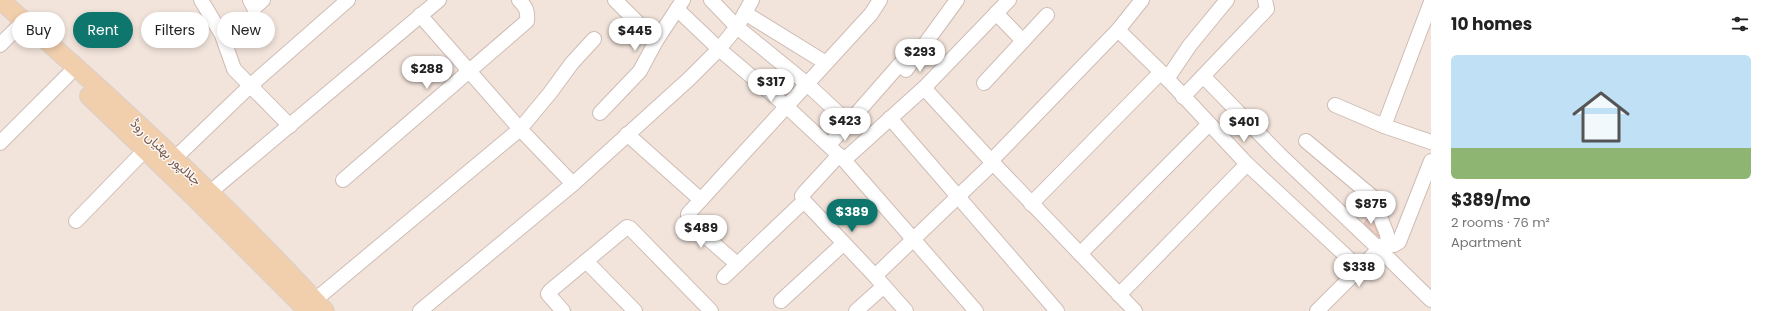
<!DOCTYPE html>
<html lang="en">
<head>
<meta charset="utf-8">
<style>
  :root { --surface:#fff; --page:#f2f2f2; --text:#222; --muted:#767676; --line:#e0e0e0; --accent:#0f766e }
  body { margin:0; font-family:Poppins,Vazirmatn,sans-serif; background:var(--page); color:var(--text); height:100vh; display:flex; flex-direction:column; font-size:15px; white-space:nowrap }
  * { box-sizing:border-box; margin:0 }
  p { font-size:13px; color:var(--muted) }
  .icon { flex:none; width:22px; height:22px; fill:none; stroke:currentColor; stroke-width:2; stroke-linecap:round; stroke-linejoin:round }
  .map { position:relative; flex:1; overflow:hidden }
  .drawer { display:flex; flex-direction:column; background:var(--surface); width:340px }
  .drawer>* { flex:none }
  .top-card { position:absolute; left:12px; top:12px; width:380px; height:36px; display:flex; gap:8px }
  .price { position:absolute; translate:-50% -34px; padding:0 9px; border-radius:14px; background:#fff; color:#222; font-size:13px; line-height:26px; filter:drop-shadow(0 1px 2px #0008) }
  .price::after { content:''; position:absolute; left:50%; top:24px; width:12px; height:9px; margin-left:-6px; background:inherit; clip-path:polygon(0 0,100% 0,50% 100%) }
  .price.on { background:var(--accent); color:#fff }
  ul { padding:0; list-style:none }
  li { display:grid; align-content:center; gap:8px; height:212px; padding:0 20px }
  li+li { border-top:1px solid var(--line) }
  li span { display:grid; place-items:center; height:124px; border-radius:6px; color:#555 }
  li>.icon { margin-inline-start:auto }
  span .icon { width:72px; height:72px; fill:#fffc; stroke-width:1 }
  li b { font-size:17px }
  h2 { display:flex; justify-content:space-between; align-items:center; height:48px; padding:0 20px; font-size:17px }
  .pill { padding:0 14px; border-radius:18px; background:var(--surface); box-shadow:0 2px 6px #0003; font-size:14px; line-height:36px }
  .pill.on { background:var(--accent); color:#fff }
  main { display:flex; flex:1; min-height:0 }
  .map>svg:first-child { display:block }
  .residential { fill:#f2e4db }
  .building { fill:#edd0c6; stroke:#deb5a9 }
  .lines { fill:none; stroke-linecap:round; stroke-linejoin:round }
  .minor-casing { stroke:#cebcb5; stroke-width:16 }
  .major-casing { stroke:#d8d0ce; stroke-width:20 }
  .minor { stroke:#fff; stroke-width:14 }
  .major { stroke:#f1ceac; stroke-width:18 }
  .labels { text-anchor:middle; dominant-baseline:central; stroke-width:3; stroke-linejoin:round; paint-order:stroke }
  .street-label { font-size:13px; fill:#745851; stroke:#fdf7f2 }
</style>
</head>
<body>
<main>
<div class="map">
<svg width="1431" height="311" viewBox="0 0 1431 311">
  <rect width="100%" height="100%" fill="#fbf3ec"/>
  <rect class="residential" x="0" y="0" width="1431" height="311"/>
  <path class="building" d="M1372,215l2,9 5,13 -15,-14z"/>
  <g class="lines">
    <g class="minor-casing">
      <g id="minor">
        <path d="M201,0l21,35 12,34 56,57"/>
        <path d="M250,0l4,8 9,-8"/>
        <path d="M615,0l41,41"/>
        <path d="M711,0l26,27 70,57 42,39"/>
        <path d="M677,9l42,40 67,57 58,54 132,151"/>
        <path d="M745,13l81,50"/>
        <path d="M996,13l27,28"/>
        <path d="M420,15l100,114 53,55"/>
        <path d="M1118,30l43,42 86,92 112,104"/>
        <path d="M0,45l16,-16"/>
        <path d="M1203,76l76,78 100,95 52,51"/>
        <path d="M1167,79l23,-34 37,-45"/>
        <path d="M984,83l63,-68"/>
        <path d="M924,88l69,75 142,148"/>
        <path d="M1183,97l84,-88 -2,-9"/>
        <path d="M1335,105l49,21 47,16"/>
        <path d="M600,113l40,-42 16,-30 27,-41"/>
        <path d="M890,118l167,193"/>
        <path d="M1384,126l47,-124"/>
        <path d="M627,134l74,66"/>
        <path d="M1306,141l75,63c-4,20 8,24 7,39"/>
        <path d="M0,143l68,-68"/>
        <path d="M829,145l71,-81 6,6 51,-70"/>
        <path d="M839,155l-34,37 -3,4 2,5 71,75 31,35"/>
        <path d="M174,159l77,-74 97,-85"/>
        <path d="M844,160l80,-72 85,-88"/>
        <path d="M343,180l184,-159c1,-10 -1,-14 -8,-21"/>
        <path d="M209,193l230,-193"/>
        <path d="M1031,204l130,-132"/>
        <path d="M76,221l69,-71"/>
        <path d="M1080,254l129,-130"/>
        <path d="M586,261l49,50"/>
        <path d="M737,264l-48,-42 -1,-4v-4l183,-200 9,-14"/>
        <path d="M875,276l118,-113 1,-5 124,-128 24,-30"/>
        <path d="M724,277l80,-76"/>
        <path d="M1119,295l128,-131"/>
        <path d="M315,300l205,-171 30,-36 22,-30 22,-24"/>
        <path d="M781,301l63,-58"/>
        <path d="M420,311l153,-127 116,-105 30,-30 18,-22 15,-27"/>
        <path d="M563,311l-15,-17 2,-3 77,-64 3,1 81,83"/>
        <path d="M856,311l28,-25"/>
        <path d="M1317,311l66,-66 5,-2 6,2 5,-3 32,-81"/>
      </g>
    </g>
    <g class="major-casing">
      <g id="major">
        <path d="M0,0c113,98 224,201 325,311"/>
        <path d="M89,96l105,101 114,114"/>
      </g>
    </g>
    <use href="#minor" class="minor"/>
    <use href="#major" class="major"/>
  </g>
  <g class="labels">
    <g class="street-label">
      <text transform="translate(166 152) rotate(43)">جلالپور بھٹیاں روڈ</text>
    </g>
  </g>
</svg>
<b class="price" style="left:635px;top:52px">$445</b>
<b class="price" style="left:920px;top:73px">$293</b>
<b class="price" style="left:427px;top:90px">$288</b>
<b class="price" style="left:771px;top:103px">$317</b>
<b class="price" style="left:845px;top:142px">$423</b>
<b class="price" style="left:1244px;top:143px">$401</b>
<b class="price" style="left:1371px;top:225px">$875</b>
<b class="price on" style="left:852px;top:233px">$389</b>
<b class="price" style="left:701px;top:249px">$489</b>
<b class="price" style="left:1359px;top:288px">$338</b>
<div class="top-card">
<a class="pill">Buy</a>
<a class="pill on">Rent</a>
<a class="pill">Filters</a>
<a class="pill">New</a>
</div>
</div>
<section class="drawer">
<h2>10 homes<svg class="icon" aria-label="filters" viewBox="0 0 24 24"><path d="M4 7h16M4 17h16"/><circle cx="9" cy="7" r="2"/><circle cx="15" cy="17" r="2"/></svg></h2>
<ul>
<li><span style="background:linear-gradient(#bfe0f5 75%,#8fb573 0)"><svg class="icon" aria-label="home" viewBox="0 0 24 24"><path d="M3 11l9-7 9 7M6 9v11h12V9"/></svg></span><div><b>$389/mo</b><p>2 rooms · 76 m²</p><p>Apartment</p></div></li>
</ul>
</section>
</main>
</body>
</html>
